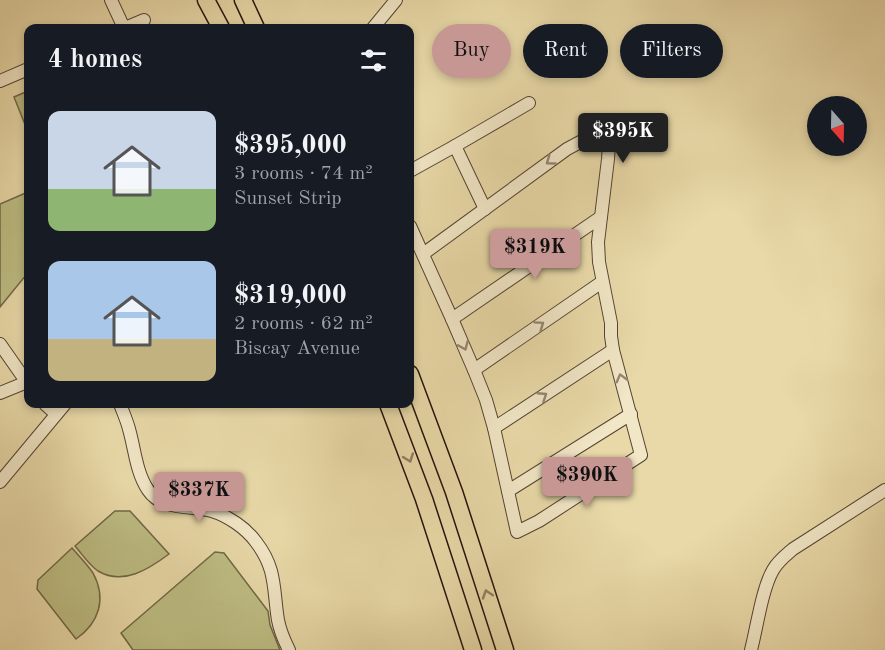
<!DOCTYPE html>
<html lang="en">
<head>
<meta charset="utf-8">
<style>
  :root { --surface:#171b24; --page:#20242c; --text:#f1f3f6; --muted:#9ea1a6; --accent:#c59692 }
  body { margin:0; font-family:"Old Standard TT",serif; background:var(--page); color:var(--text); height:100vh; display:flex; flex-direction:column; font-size:22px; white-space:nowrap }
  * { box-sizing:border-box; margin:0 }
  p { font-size:20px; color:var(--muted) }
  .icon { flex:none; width:33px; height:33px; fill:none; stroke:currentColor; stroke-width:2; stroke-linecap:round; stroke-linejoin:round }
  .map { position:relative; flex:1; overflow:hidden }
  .panel { position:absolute; left:24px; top:24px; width:390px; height:384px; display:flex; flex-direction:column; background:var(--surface); border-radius:12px; box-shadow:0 3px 9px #0003 }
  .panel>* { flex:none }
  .guide { position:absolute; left:432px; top:24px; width:363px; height:54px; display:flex; gap:12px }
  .needle { width:39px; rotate:160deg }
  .tools { position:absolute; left:807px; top:96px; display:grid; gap:12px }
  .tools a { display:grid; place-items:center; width:60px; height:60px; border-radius:50%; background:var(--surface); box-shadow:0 3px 9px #0003; font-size:30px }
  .price { position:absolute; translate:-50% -51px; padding:0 14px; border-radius:6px; background:var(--accent); color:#111; font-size:20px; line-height:39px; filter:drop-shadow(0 2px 3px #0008) }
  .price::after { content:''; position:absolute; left:50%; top:36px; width:18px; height:14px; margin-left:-9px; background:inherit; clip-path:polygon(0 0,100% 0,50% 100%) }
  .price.active { background:#222; color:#fff }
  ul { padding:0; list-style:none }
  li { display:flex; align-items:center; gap:18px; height:150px; padding:0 24px }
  li span { display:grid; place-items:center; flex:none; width:168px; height:120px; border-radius:12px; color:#555 }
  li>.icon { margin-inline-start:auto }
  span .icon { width:72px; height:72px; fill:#fffc; stroke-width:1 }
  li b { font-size:26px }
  h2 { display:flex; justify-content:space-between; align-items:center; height:72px; padding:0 24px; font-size:26px }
  .tag { padding:0 21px; border-radius:27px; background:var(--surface); box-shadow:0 3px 9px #0003; font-size:21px; line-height:54px }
  .tag.active { background:var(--accent); color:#111 }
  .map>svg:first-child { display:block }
  .green { fill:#bdbd83; stroke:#706848; stroke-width:1.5 }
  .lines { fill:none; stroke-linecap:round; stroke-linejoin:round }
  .minor-casing { stroke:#544433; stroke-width:14 }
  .highway-casing { stroke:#22120c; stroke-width:19 }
  .minor { stroke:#f1e6c6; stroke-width:12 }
  .highway { stroke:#e9d9a8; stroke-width:16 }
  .oneway { stroke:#948772 }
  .oneway2 { stroke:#8f7f62 }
</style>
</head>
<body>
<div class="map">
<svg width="885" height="650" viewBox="0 0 885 650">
  <rect width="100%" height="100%" fill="#e9d9a8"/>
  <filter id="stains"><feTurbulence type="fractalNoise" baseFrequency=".00333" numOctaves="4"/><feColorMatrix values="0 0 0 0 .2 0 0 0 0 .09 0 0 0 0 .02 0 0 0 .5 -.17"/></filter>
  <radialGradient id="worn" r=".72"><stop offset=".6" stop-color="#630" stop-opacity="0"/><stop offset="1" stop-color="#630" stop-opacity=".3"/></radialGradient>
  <g class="green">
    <path d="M28,91v41l-14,-35z"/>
    <path d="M28,192v85l-2,-2 -26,32v-103z"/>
    <path d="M115,511h15l39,43c-20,15 -46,32 -71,17 -9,-6 -16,-17 -23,-25z"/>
    <path d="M72,548c7,8 15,16 21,25 14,26 6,50 -17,66l-39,-50 1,-9z"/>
    <path d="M215,552l9,1 44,58 2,14 10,25h-147l-12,-17z"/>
  </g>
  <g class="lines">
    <g class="minor-casing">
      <g id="minor">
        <path d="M111,0l13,28"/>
        <path d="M125,28l19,-8"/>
        <path d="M373,28l23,-28"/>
        <path d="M0,81l28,-12"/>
        <path d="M455,146l30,63"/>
        <path d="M410,171l45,-25 74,-43"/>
        <path d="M410,226l42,93 22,51 12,30 8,28 23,104 22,-11 102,-66 -28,-105 -2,-14v-13l-12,-61 -1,-20 10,-83 2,-30 -15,5 -28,15 -144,105"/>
        <path d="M452,319l149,-102"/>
        <path d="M0,344l28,40"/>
        <path d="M474,370l128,-88"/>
        <path d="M0,393l27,-11"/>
        <path d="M45,404l11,10"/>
        <path d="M120,404c3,8 7,17 9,25 6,21 7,43 19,61 14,21 43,15 64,21 16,5 34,17 44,31 21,27 17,48 22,78 2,11 6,20 11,30"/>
        <path d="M494,428l119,-78"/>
        <path d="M0,482l65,-78"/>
        <path d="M508,491l123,-77"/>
        <path d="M751,650c6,-23 11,-61 22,-80 5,-9 13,-15 20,-21l92,-59"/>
      </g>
    </g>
    <g class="highway-casing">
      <g id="highway">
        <path d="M206,0l15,28"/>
        <path d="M243,0l13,28"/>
        <path d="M410,374l44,118 51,158"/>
        <path d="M388,404l36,95 49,151"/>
      </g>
    </g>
    <use href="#minor" class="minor"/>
    <use href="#highway" class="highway"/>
  </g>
  <defs><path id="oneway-chevron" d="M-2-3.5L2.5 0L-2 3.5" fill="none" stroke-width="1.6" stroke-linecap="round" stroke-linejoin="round" transform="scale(1.5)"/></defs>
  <g class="oneway">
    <use href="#oneway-chevron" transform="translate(550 161) rotate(144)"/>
    <use href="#oneway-chevron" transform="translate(540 325) rotate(-35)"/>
    <use href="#oneway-chevron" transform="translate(464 346) rotate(67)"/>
    <use href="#oneway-chevron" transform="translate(621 378) rotate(-105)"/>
    <use href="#oneway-chevron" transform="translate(543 396) rotate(-33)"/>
  </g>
  <g class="oneway2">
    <use href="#oneway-chevron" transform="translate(409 458) rotate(70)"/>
    <use href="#oneway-chevron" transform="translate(487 594) rotate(-108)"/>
  </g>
  <rect width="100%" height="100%" filter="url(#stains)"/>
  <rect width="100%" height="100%" fill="url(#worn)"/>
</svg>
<div class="tools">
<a><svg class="needle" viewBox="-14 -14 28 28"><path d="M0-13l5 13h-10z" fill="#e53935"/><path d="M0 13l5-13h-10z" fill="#9ea1a6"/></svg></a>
</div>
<b class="price active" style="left:623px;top:164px">$395K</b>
<b class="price" style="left:535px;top:280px">$319K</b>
<b class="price" style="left:587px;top:508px">$390K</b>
<b class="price" style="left:199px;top:523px">$337K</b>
<div class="guide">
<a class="tag active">Buy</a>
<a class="tag">Rent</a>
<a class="tag">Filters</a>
</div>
<section class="panel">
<h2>4 homes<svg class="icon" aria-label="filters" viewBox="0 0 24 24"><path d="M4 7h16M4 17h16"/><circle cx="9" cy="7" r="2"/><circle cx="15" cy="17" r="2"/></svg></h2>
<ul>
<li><span style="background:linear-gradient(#c9d6e8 65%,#8fb573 0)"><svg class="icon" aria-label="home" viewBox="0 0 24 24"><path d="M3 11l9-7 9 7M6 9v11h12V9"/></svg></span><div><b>$395,000</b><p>3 rooms · 74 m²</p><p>Sunset Strip</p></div></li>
<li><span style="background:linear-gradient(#a9c7e8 65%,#c2b280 0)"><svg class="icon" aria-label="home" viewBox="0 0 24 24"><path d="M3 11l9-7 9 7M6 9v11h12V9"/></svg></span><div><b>$319,000</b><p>2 rooms · 62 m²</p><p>Biscay Avenue</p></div></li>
</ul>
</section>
</div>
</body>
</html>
